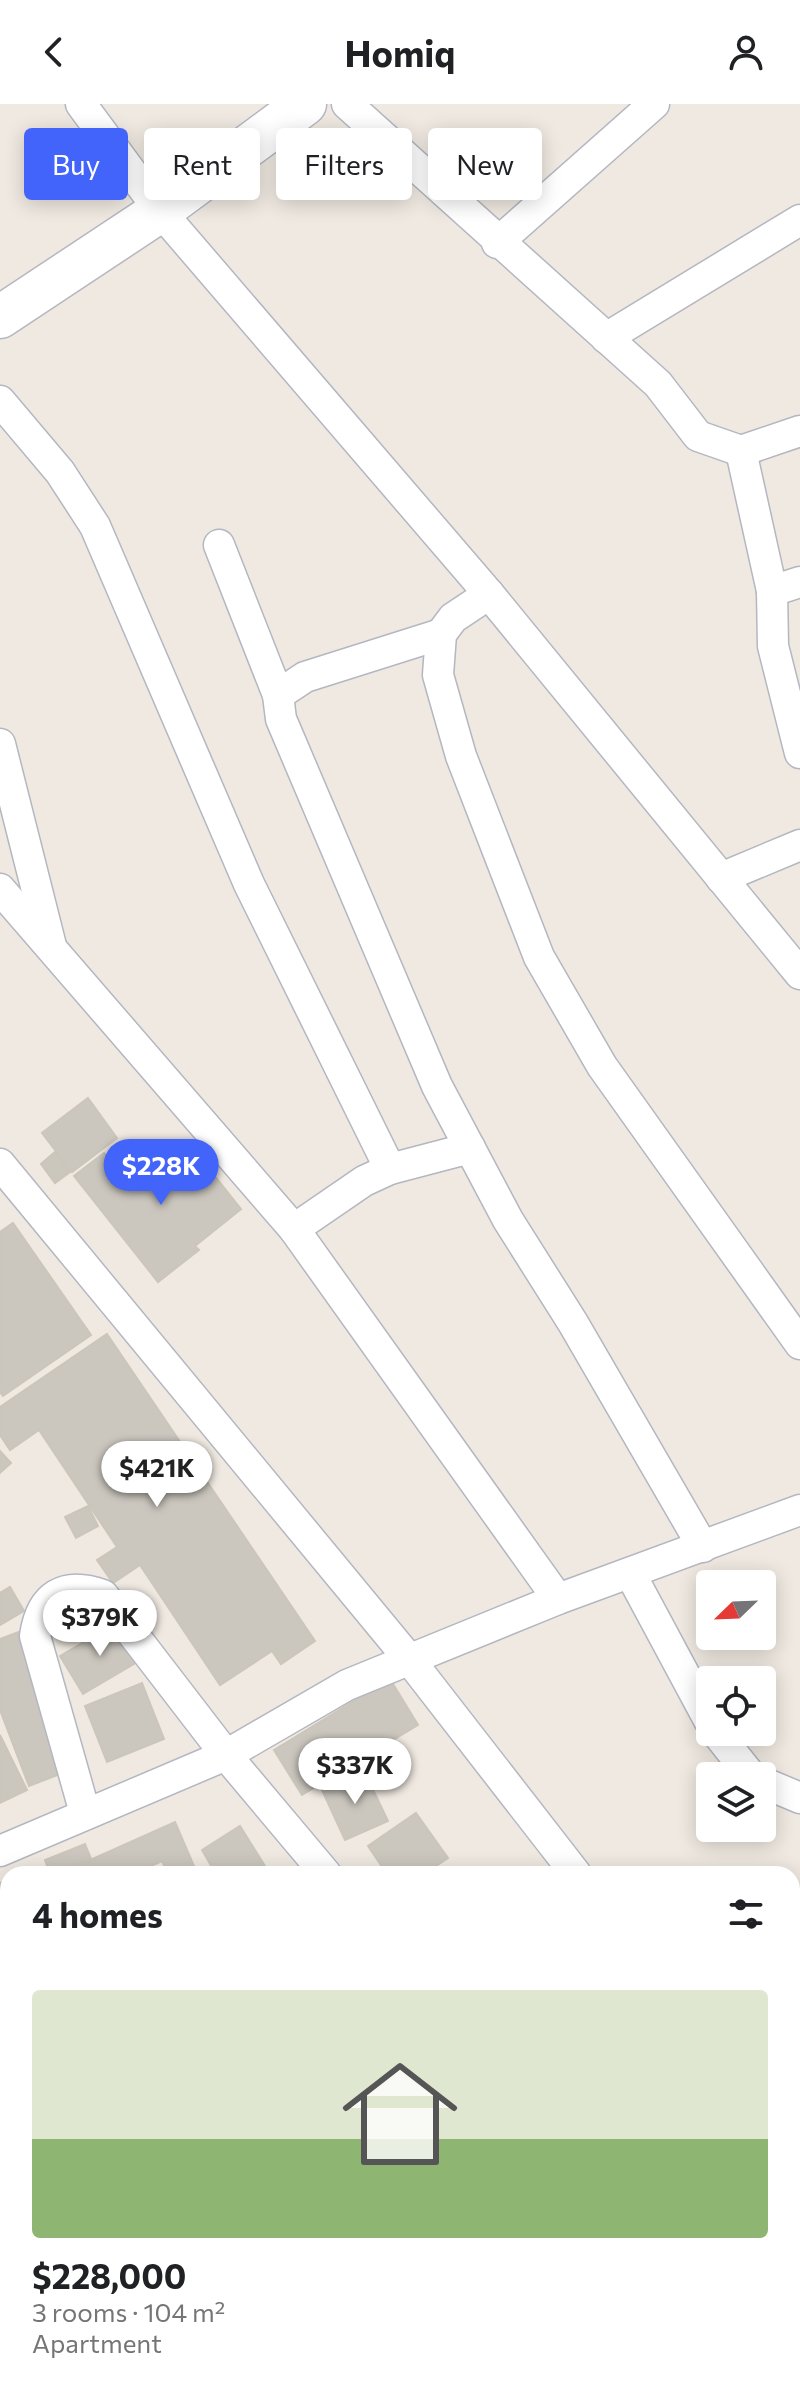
<!DOCTYPE html>
<html lang="en">
<head>
<meta charset="utf-8">
<style>
  :root { --surface:#fff; --page:#f2f2f2; --text:#202124; --muted:#757577; --accent:#4264fb }
  body { margin:0; font-family:Commissioner,sans-serif; background:var(--page); color:var(--text); height:100vh; display:flex; flex-direction:column; font-size:30px; white-space:nowrap }
  * { box-sizing:border-box; margin:0 }
  p { font-size:26px; color:var(--muted) }
  .icon { flex:none; width:44px; height:44px; fill:none; stroke:currentColor; stroke-width:2; stroke-linecap:round; stroke-linejoin:round }
  .map { position:relative; flex:1; overflow:hidden }
  .details { position:absolute; left:0px; top:1762px; width:800px; height:538px; display:flex; flex-direction:column; background:var(--surface); border-radius:24px 24px 0 0; box-shadow:0 4px 20px #0003 }
  .details>* { flex:none }
  .banner { position:absolute; left:24px; top:24px; width:752px; height:72px; display:flex; gap:16px }
  .needle { width:52px; rotate:247deg }
  .tools { position:absolute; left:696px; top:1466px; display:grid; gap:16px }
  .tools a { display:grid; place-items:center; width:80px; height:80px; border-radius:8px; background:var(--surface); box-shadow:0 4px 20px #0003; font-size:40px }
  .price { position:absolute; translate:-50% -68px; padding:0 18px; border-radius:28px; background:#fff; color:#222; font-size:26px; line-height:52px; filter:drop-shadow(0 2px 4px #0008) }
  .price::after { content:''; position:absolute; left:50%; top:48px; width:24px; height:18px; margin-left:-12px; background:inherit; clip-path:polygon(0 0,100% 0,50% 100%) }
  .price.selected { background:var(--accent); color:#fff }
  ul { padding:0; list-style:none }
  li { display:grid; align-content:center; gap:16px; height:424px; padding:0 32px }
  li span { display:grid; place-items:center; height:248px; border-radius:8px; color:#555 }
  li>.icon { margin-inline-start:auto }
  span .icon { width:144px; height:144px; fill:#fffc; stroke-width:1 }
  li b { font-size:34px }
  h2 { display:flex; justify-content:space-between; align-items:center; height:96px; padding:0 32px; font-size:34px }
  .chip { padding:0 28px; border-radius:8px; background:var(--surface); box-shadow:0 4px 20px #0003; font-size:28px; line-height:72px }
  .chip.selected { background:var(--accent); color:#fff }
  header { display:flex; justify-content:space-between; align-items:center; height:104px; padding:0 32px; background:var(--surface); font-size:36px; font-weight:700 }
  .map>svg:first-child { display:block }
  .building { fill:#cbc7bf; stroke:#cbc5ba; stroke-width:2 }
  .lines { fill:none; stroke-linecap:round; stroke-linejoin:round }
  .street-casing { stroke:#b4b7c1; stroke-width:33 }
  .secondary-casing { stroke:#b4b7c1; stroke-width:45 }
  .street { stroke:#fff; stroke-width:30 }
  .secondary { stroke:#fff; stroke-width:42 }
</style>
</head>
<body>
<header><svg class="icon" aria-label="back" viewBox="0 0 24 24"><path d="M15 5l-7 7 7 7"/></svg>Homiq<svg class="icon" aria-label="person" viewBox="0 0 24 24"><circle cx="12" cy="8" r="4"/><path d="M4 21q1-7 8-7t8 7"/></svg></header>
<div class="map">
<svg width="800" height="2299" viewBox="0 0 800 2299">
  <rect width="100%" height="100%" fill="#efe9e1"/>
  <g class="building">
    <path d="M88,994l29,40 -45,34 -30,-39z"/>
    <path d="M187,1037l54,68 -46,37 4,4 -41,32 -84,-106 30,-23 26,34z"/>
    <path d="M55,1048l15,20 -15,11 -14,-19z"/>
    <path d="M13,1119l78,112 -88,61 -3,-4v-160z"/>
    <path d="M107,1230l208,307 -34,23 -9,-13 -52,34 -80,-120 -27,18 -16,-23 20,-13 -78,-117 -29,20 -10,-15v-28z"/>
    <path d="M0,1347l11,12 -11,10z"/>
    <path d="M88,1402l10,20 -22,12 -11,-21z"/>
    <path d="M10,1483l14,24 -24,14v-32z"/>
    <path d="M87,1497l7,20 -40,14 -8,-19z"/>
    <path d="M116,1519l23,38 -56,33 -23,-38z"/>
    <path d="M21,1527l52,138 -44,17 -29,-76v-71z"/>
    <path d="M390,1575l28,46 -116,70 -28,-45z"/>
    <path d="M142,1579l22,56 -57,23 -22,-56z"/>
    <path d="M0,1631l27,55 -27,13z"/>
    <path d="M364,1667l24,50 -43,19 -23,-50z"/>
    <path d="M416,1709l32,45 -24,16h-37l-19,-28z"/>
    <path d="M175,1718l21,49 -28,3 -6,-13 -29,13h-74z"/>
    <path d="M240,1722l28,45 -5,3h-47l-14,-24z"/>
    <path d="M85,1740l6,15 -41,15 -5,-14z"/>
    <path d="M8,1775v55l-5,-11 -3,2v-42z"/>
    <path d="M0,1917l8,16 -8,7z"/>
    <path d="M8,1959v50l-8,-9v-35z"/>
    <path d="M0,2058l8,11v17l-8,6z"/>
    <path d="M8,2091v65l-8,-11v-48z"/>
    <path d="M0,2151l8,15v12l-8,4z"/>
    <path d="M210,2292h61l4,7h-61z"/>
    <path d="M411,2292h62l6,7h-62z"/>
    <path d="M585,2292h36l5,7h-50z"/>
    <path d="M625,2292h64l-9,7h-49z"/>
  </g>
  <g class="lines">
    <g class="street-casing">
      <g id="street">
        <path d="M81,0l79,107 329,383 311,380"/>
        <path d="M347,0l311,280 40,52 43,15 59,-20"/>
        <path d="M497,139l157,-139"/>
        <path d="M606,234l194,-118"/>
        <path d="M0,297l60,71 35,54 154,358 141,285"/>
        <path d="M741,347l31,140 1,55 27,107"/>
        <path d="M219,441l59,150 3,24 156,367 71,134 65,103 130,224"/>
        <path d="M772,487l28,-9"/>
        <path d="M489,490l-36,24 -12,16 -3,41 23,81 78,201 63,109 198,278"/>
        <path d="M278,591l27,-18 136,-43"/>
        <path d="M0,640l51,202"/>
        <path d="M721,774l79,-33"/>
        <path d="M0,785l294,340 264,370"/>
        <path d="M0,1060l409,495 167,215"/>
        <path d="M294,1125l70,-48 26,-12 80,-21"/>
        <path d="M630,1469l80,149"/>
        <path d="M716,1628l35,44"/>
        <path d="M762,1678l38,16"/>
        <path d="M85,1709l-50,-177c6,-41 29,-55 68,-41l123,160 100,119"/>
        <path d="M0,1747l226,-96 121,-70 211,-86 242,-89"/>
        <path d="M0,2039l8,7"/>
        <path d="M792,2047l8,10"/>
        <path d="M290,2292l6,7"/>
        <path d="M495,2292l6,7"/>
        <path d="M730,2292l6,7"/>
        <path d="M315,2299l12,-7"/>
      </g>
    </g>
    <g class="secondary-casing">
      <path id="secondary" d="M0,213l160,-106 145,-107"/>
    </g>
    <use href="#street" class="street"/>
    <use href="#secondary" class="secondary"/>
  </g>
</svg>
<div class="tools">
<a><svg class="needle" viewBox="-14 -14 28 28"><path d="M0-13l5 13h-10z" fill="#e53935"/><path d="M0 13l5-13h-10z" fill="#757577"/></svg></a>
<a><svg class="icon" aria-label="locate" viewBox="0 0 24 24"><circle cx="12" cy="12" r="6"/><path d="M12 2v4M12 18v4M2 12h4M18 12h4"/></svg></a>
<a><svg class="icon" aria-label="layers" viewBox="0 0 24 24"><path d="M12 4l9 5-9 5-9-5zM3 14l9 5 9-5"/></svg></a>
</div>
<b class="price selected" style="left:161px;top:1103px">$228K</b>
<b class="price" style="left:157px;top:1405px">$421K</b>
<b class="price" style="left:100px;top:1554px">$379K</b>
<b class="price" style="left:355px;top:1702px">$337K</b>
<div class="banner">
<a class="chip selected">Buy</a>
<a class="chip">Rent</a>
<a class="chip">Filters</a>
<a class="chip">New</a>
</div>
<section class="details">
<h2>4 homes<svg class="icon" aria-label="filters" viewBox="0 0 24 24"><path d="M4 7h16M4 17h16"/><circle cx="9" cy="7" r="2"/><circle cx="15" cy="17" r="2"/></svg></h2>
<ul>
<li><span style="background:linear-gradient(#dfe7d0 60%,#8fb573 0)"><svg class="icon" aria-label="home" viewBox="0 0 24 24"><path d="M3 11l9-7 9 7M6 9v11h12V9"/></svg></span><div><b>$228,000</b><p>3 rooms · 104 m²</p><p>Apartment</p></div></li>
</ul>
</section>
</div>
</body>
</html>
